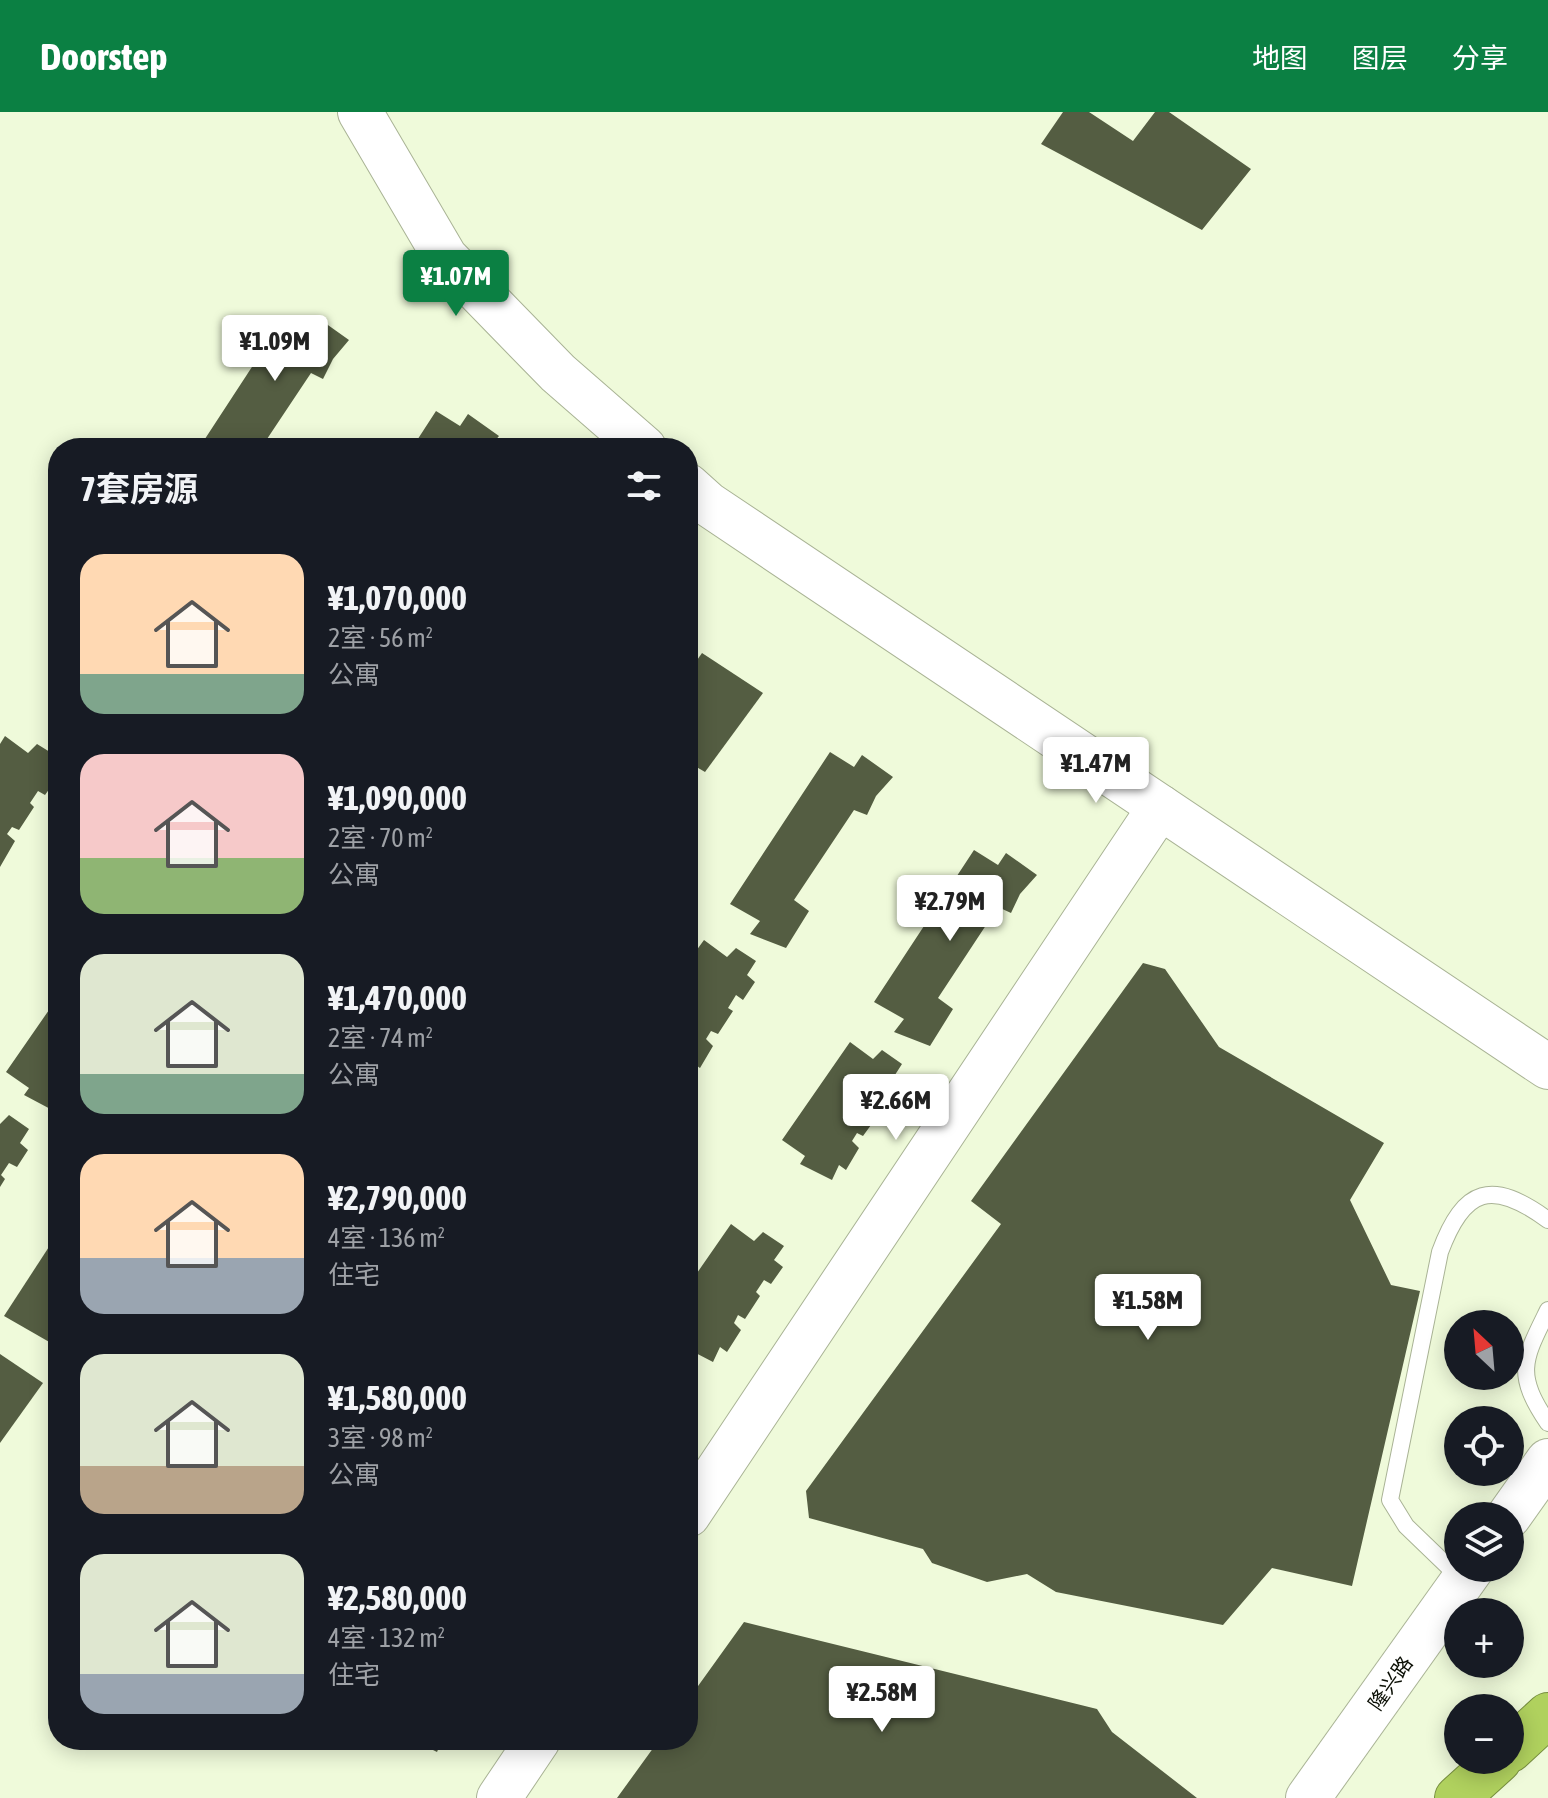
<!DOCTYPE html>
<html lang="zh">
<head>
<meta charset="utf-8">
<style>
  :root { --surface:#171b24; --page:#242831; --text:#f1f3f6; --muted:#9ea1a6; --accent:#0b8043 }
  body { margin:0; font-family:"Asap Condensed","Noto Sans SC",sans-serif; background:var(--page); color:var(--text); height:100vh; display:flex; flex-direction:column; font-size:30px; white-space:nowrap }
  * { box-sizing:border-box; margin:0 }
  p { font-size:26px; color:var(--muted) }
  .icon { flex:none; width:44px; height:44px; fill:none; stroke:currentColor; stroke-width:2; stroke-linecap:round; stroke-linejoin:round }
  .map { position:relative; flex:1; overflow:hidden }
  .details { position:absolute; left:48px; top:326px; width:650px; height:1312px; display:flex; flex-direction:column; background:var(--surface); border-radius:32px; box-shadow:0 4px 20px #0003 }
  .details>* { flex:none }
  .needle { width:52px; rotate:334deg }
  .buttons { position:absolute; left:1444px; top:1198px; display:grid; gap:16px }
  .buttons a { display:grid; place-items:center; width:80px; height:80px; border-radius:50%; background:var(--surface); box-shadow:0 4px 20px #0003; font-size:40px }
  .price { position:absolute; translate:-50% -68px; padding:0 18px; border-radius:8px; background:#fff; color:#222; font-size:26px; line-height:52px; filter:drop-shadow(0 2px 4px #0008) }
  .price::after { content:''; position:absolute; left:50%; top:48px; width:24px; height:18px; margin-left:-12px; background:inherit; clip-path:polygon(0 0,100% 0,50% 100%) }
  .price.current { background:var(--accent); color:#fff }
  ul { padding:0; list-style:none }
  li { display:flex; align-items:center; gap:24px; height:200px; padding:0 32px }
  li span { display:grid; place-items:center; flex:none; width:224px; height:160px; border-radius:24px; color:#555 }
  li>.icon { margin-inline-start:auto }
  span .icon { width:96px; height:96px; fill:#fffc; stroke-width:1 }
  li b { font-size:34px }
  h2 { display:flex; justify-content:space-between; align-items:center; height:96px; padding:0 32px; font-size:34px }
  header { display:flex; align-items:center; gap:48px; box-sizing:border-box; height:112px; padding:0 40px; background:var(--accent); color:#fff }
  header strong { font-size:38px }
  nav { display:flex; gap:44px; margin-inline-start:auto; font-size:28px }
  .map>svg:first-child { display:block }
  .building { fill:#545d42 }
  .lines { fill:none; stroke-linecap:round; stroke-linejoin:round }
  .lane-casing { stroke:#a9b395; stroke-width:18 }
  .secondary-casing { stroke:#a9b395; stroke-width:46 }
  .highway-casing { stroke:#768d3f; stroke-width:46 }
  .lane { stroke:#fff; stroke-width:16 }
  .secondary { stroke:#fff; stroke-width:44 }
  .highway { stroke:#b0d15e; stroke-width:44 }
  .labels { text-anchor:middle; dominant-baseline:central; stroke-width:8; stroke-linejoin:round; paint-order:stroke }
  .street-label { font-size:20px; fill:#0b0f05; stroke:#fff }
</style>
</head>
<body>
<header>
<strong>Doorstep</strong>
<nav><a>地图</a><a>图层</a><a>分享</a></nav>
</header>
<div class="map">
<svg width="1548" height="1686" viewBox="0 0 1548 1686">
  <rect width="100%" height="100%" fill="#effada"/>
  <g class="building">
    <path d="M1063,0h26l44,29 22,-29h14l82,57 -49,61 -161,-86z"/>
    <path d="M286,203l24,15 8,-12 31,22 -16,19 -10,20 -12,-6 -50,75h-62z"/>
    <path d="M436,299l24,15 8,-12 31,22 -10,12h-77z"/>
    <path d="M702,541l61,40 -58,79 -17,-10v-89z"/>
    <path d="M5,624l23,17 9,-9 21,13 -10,14 9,7 -12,17 -7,-4 -8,12 4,4 -15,23 -7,-3 -5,7 8,7 -15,26v-123z"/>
    <path d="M830,640l24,15 8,-12 31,22 -17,19 -9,19 -13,-5 -60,90 15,11 -23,37 -36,-14 10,-13 -30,-17z"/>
    <path d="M974,738l24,15 8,-12 31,22 -17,19 -9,19 -13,-6 -60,91 15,11 -23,37 -36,-14 10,-13 -30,-17z"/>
    <path d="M704,828l23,17 9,-9 20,13 -9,14 8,7 -12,18 -7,-5 -8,13 5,3 -15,23 -7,-3 -5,8 7,7 -13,22 -7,-5 -5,10v-111z"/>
    <path d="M1143,851l22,6 54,78 165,96 -34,57 41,85 29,6 -68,295 -80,-18 -49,57 -167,-33 -29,-18 -40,8 -55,-19 -9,-14 -114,-31 -3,-27 195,-267 -30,-23z"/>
    <path d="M58,885v110l-2,5 -32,-17 5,-7 -23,-16z"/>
    <path d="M850,930l23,17 9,-9 20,14 -9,14 8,6 -12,18 -6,-4 -9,12 5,4 -16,22 -6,-3 -5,8 7,7 -13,22 -7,-5 -7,15 -32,-16 5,-8 -23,-16z"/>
    <path d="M9,1003l20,14 -9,14 8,7 -11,17 -8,-4 -8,12 4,4 -5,8v-63z"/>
    <path d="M731,1112l23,17 9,-9 21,14 -10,14 9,7 -12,17 -7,-4 -8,12 4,4 -15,23 -7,-4 -4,8 7,7 -14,22 -7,-5 -7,15 -25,-13v-63z"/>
    <path d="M58,1121v114l-54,-31z"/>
    <path d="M0,1242l43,29 -43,60z"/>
    <path d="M744,1510l353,87 15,23 85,66h-580l42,-58h29v-40z"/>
    <path d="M413,1628h29l-5,12z"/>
  </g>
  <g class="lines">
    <g class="lane-casing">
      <g id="lane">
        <path d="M1548,1198c-24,49 -34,63 0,113"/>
        <path d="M1460,1466l-54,-52 -16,-26 50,-248c24,-65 52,-73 108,-32"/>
      </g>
    </g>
    <g class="secondary-casing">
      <g id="secondary">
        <path d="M360,0l85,145 113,116 86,75"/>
        <path d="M688,374l20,18 840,563"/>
        <path d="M688,1403l472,-708"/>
        <path d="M1509,1404l39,-55"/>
        <path d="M499,1686l39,-58"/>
        <path d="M1308,1686l164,-230"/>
      </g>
    </g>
    <g class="highway-casing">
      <g id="highway">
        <path d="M1510,1638l38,-35"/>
        <path d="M1457,1686l42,-38"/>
      </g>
    </g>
    <use href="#lane" class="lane"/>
    <use href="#secondary" class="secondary"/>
    <use href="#highway" class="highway"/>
  </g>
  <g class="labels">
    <g class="street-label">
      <text transform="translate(1390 1571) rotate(-55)">隆兴路</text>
    </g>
  </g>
</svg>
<div class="buttons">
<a><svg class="needle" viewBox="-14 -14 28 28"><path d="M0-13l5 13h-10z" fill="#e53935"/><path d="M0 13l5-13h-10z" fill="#9ea1a6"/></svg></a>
<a><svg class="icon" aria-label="locate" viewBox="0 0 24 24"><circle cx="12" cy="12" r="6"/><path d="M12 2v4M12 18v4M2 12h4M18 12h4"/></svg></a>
<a><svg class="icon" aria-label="layers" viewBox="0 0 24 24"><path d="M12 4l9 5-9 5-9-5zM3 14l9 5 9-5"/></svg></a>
<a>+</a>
<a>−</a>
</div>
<b class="price current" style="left:456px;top:206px">¥1.07M</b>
<b class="price" style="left:275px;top:271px">¥1.09M</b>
<b class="price" style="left:1096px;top:693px">¥1.47M</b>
<b class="price" style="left:950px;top:831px">¥2.79M</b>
<b class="price" style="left:896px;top:1030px">¥2.66M</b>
<b class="price" style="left:1148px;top:1230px">¥1.58M</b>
<b class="price" style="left:882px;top:1622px">¥2.58M</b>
<section class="details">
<h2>7套房源<svg class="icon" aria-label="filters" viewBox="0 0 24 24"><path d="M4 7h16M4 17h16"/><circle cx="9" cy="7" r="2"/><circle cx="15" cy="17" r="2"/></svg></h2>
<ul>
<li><span style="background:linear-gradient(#ffd9b3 75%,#7fa58c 0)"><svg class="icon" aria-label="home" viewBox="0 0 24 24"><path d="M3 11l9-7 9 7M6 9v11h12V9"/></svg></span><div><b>¥1,070,000</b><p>2室 · 56 m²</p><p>公寓</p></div></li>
<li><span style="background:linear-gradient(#f6c9c9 65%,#8fb573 0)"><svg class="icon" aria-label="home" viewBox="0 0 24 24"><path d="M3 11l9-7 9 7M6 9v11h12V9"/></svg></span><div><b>¥1,090,000</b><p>2室 · 70 m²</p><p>公寓</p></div></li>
<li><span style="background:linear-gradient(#dfe7d0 75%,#7fa58c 0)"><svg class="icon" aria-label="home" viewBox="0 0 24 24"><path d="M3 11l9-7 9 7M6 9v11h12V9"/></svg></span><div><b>¥1,470,000</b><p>2室 · 74 m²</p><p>公寓</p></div></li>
<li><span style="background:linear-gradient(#ffd9b3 65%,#9aa5b1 0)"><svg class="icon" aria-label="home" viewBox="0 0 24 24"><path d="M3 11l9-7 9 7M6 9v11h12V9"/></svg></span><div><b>¥2,790,000</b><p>4室 · 136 m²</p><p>住宅</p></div></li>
<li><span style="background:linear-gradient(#dfe7d0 70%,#b9a48a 0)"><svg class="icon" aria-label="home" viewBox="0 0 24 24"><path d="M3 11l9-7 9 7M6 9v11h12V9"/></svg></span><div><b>¥1,580,000</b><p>3室 · 98 m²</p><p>公寓</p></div></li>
<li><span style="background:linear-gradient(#dfe7d0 75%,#9aa5b1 0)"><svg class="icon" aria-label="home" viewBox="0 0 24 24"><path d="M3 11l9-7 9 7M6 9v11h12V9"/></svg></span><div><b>¥2,580,000</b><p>4室 · 132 m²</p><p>住宅</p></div></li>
</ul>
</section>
</div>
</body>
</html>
